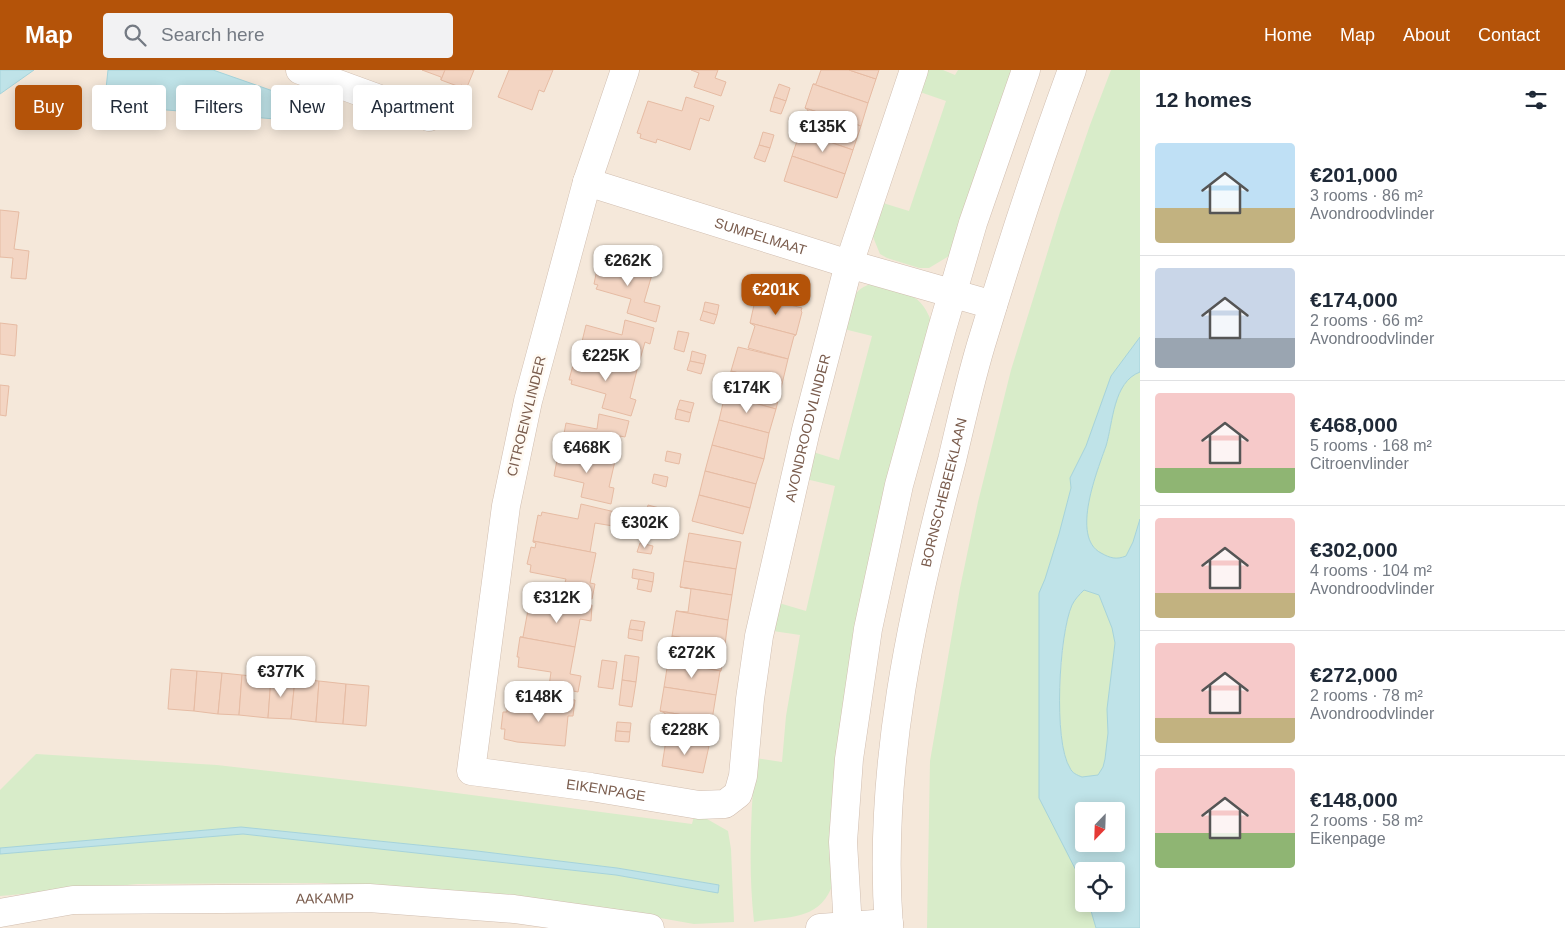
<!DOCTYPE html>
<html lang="en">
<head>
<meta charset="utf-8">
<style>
  :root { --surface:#fff; --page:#f2f2f3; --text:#1f2937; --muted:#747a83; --line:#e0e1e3; --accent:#b45309 }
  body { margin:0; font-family:Arial,sans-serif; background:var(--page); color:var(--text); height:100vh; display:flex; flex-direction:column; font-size:19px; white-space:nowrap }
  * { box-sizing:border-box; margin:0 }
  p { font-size:16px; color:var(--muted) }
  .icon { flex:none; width:28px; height:28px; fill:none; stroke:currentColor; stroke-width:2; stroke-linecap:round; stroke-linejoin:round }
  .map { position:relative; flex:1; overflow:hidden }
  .sheet { display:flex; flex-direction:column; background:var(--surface); width:425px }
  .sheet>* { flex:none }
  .guide { position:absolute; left:15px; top:15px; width:475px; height:45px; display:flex; gap:10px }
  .needle { width:32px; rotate:203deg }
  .tools { position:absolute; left:1075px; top:732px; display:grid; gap:10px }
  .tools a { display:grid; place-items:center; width:50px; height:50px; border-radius:5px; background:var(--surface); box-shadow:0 2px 12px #0003; font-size:25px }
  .price { position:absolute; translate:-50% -42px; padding:0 11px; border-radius:10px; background:#fff; color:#222; font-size:16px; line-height:32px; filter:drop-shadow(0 1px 2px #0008) }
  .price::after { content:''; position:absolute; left:50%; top:30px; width:15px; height:11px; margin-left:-8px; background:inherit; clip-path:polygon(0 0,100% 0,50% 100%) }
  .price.on { background:var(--accent); color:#fff }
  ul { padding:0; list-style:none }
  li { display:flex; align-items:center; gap:15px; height:125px; padding:0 15px }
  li+li { border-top:1px solid var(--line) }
  li span { display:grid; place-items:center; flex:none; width:140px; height:100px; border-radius:5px; color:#555 }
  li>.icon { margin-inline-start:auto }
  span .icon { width:60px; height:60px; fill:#fffc; stroke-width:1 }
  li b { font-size:21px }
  h2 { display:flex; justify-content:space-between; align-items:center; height:60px; padding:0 15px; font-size:21px }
  .pill { padding:0 18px; border-radius:5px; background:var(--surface); box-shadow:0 2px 12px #0003; font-size:18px; line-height:45px }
  .pill.on { background:var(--accent); color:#fff }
  header { display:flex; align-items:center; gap:30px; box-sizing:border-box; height:70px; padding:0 25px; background:var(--accent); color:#fff }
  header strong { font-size:24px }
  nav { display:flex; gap:28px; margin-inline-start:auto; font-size:18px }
  .search { width:350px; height:45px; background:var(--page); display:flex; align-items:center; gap:12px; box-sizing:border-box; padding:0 18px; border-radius:5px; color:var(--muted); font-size:19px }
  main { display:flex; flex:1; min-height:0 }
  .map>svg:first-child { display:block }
  .residential { fill:#f5e8da; fill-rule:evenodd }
  .green { fill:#d8ecc9 }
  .water { fill:#bfe3e8; stroke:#a5d3da; fill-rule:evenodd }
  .building { fill:#f3d5c3; stroke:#e6bba3 }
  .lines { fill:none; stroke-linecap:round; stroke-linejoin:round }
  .minor-casing { stroke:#d1beb0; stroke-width:29 }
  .tertiary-casing { stroke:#d1beb0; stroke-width:29 }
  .minor { stroke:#fff; stroke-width:28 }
  .tertiary { stroke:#fff; stroke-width:28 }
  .labels { text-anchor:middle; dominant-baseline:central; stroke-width:5; stroke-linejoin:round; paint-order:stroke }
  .street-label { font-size:14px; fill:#7a5c4d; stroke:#fffaf3 }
</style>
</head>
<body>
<header>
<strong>Map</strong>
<div class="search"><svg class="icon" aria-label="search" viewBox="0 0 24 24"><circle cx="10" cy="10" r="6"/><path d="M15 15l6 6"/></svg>Search here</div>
<nav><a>Home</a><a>Map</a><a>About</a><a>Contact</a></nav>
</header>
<main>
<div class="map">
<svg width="1140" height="858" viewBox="0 0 1140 858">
  <rect width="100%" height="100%" fill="#fdf6ec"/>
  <path class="residential" d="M0,0h1140v858h-1140zM1084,741h32v33h-32zM1084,801h32v33h-32z"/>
  <g class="green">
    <path d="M927,0h16l12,5 3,-5h61l-70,186 -20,12h-10l-32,-10 -7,-4 -7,-17 1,-8 9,-26 26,8 37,-110 -26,-9z"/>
    <path d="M1111,0h29v267l-29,39 -25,70 -16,32 1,10 -12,46 -14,45 -6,14v205l43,82 2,24h5l7,24h-169l3,-167 30,-173 18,-86 33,-132 49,-158 30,-87z"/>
    <path d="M871,214c29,8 49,6 60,37l-97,560c-14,42 -45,34 -80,41 -6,-54 -3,-109 1,-164l27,4 4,-46 14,-81 -27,-4 6,-28 27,8 29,-125 -29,-7 7,-27 26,8 33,-124 -28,-7c5,-18 6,-40 27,-45z"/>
    <path d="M1140,302v147l-7,23 -7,14c-10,4 -16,2 -25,-3 -31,-16 -3,-84 5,-107 7,-23 7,-64 34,-74z"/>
    <path d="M1084,520l15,5 13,33 3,15 -8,66 1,24 -3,26 -2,8 -5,8 -16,2c-5,-2 -10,-4 -12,-9 -17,-26 -10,-134 2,-163 3,-6 7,-10 12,-15z"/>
    <path d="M36,684l181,11 193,22 282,37 2,-8 13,3 21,12 3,18 3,73 -40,2 -68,-12 -146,-19 -159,-10 -183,1 -138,12v-42l243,-20 373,41 102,18 1,-8 -102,-17 -140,-17 -236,-24 -241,21v-58z"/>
  </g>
  <g class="water">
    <path d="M0,0h34l-34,24z"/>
    <path d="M108,0h105l80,28 -6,22 -180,-15 -2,-7z"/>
    <path d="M1140,267v35c-27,10 -27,51 -34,74 -8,23 -36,91 -5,107 9,5 15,7 25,3l7,-14 7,-23v409h-44l-7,-24h27v-33h-32v15l-45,-88v-205l6,-14 14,-45 12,-46 -1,-10 16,-32 25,-70zM1084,520l15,5 13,33 3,15 -8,66 1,24 -3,26 -2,8 -5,8 -16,2c-5,-2 -10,-4 -12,-9 -17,-26 -11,-134 2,-163 3,-6 7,-10 12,-15zM1116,741v33h-32v-33z"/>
    <path d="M241,757l236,24 140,17 102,17 -1,8 -102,-18 -373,-41 -243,20v-6z"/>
  </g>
  <g class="building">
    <path d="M422,0h23l-4,10v-3z"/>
    <path d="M445,0h29l-7,17 -6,-2 -1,2 -19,-7z"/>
    <path d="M509,0h44l-9,22 -5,-2 -7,20 -34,-13z"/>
    <path d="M691,0h27l-3,8 11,4 -5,14 -27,-9 5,-14z"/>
    <path d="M821,0h28l27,9 -8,24 -55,-19h3z"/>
    <path d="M849,0h30l-3,9z"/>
    <path d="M779,14l11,4 -4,13 -12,-4z"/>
    <path d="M813,14l55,19 -7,23 -56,-18z"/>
    <path d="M686,27l28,9 -5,15 -9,-3 -10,32 -33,-11 -1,4 -16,-5 1,-4 -4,-1 11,-32 34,10z"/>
    <path d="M774,27l12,4 -5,13 -11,-3z"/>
    <path d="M805,38l56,18 -8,24 -53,-18 8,-22z"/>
    <path d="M763,62l11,3 -4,13 -11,-3z"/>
    <path d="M800,62l53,18 -8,24 -53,-18z"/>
    <path d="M759,75l11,3 -5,14 -11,-4z"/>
    <path d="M792,86l53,18 -8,24 -53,-17z"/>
    <path d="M0,140l19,2 -5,37 15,2 -3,28 -15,-1 2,-20 -13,-1z"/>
    <path d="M605,188l48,13 -9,31 16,4 -4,16 -29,-9 4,-14 -35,-10 2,-4 -4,-1 3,-15 4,1z"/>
    <path d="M756,226l46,12 -1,3 1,1 -6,23 -46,-12z"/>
    <path d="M705,232l14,3 -2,10 -14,-4z"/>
    <path d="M703,241l14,4 -3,9 -14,-4z"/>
    <path d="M625,250l29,8 -4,16 -5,-2 -8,28 -61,-16h3l7,-29 36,10z"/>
    <path d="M0,253l17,2 -2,31 -15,-2z"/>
    <path d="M750,253l46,12 -2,1 -6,23 -40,-11 7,-22z"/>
    <path d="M678,261l11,2 -5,19 -10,-3z"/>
    <path d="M738,277l50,12 -6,25 -51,-13z"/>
    <path d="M692,281l14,4 -2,9 -14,-3z"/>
    <path d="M576,284l61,16 -7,28 6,2 -5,16 -29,-8 4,-14 -35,-10 1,-4h-3z"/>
    <path d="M690,291l14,3 -3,10 -14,-4z"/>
    <path d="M731,301l51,13 -6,25 -51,-14z"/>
    <path d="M0,315l9,1 -3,30 -6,-1z"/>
    <path d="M725,325l51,14 -7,24 -50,-13z"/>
    <path d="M680,330l14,3 -3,10 -14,-4z"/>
    <path d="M677,339l14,4 -2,9 -14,-3z"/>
    <path d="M599,344l30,7 -4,16 -5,-1 -5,25 -56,-12h2l5,-26 31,6z"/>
    <path d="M719,350l50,13 -5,26 -52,-14z"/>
    <path d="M712,375l52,14 -8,25 -51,-13z"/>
    <path d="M559,379l56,12 -6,26 5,1 -3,16 -30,-7 3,-14 -30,-7z"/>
    <path d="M667,381l14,3 -2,10 -14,-3z"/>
    <path d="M705,401l51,13 -6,24 -51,-13z"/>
    <path d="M654,404l14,3 -2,10 -14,-4z"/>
    <path d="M699,425l51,13 -7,26 -51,-13z"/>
    <path d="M581,434l34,8 -2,14 -18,-3 -5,29 -57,-11 5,-26 3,1 1,-4 36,7z"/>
    <path d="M648,435l23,6 -3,12 -23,-4z"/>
    <path d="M689,463l52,9 -5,27 -52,-8z"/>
    <path d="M533,471l63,12 -6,30 5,1 -3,15 -30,-6 4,-14 -36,-7 1,-7 -4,-1 4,-17 4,1 1,-5 -3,-1z"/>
    <path d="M640,473l13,3 -2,8 -14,-2z"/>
    <path d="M684,491l52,8 -4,26 -52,-8z"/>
    <path d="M633,499l21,4 -1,9 -21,-4z"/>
    <path d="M639,509l14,3 -2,10 -14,-3z"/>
    <path d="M680,517l52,8 -4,25 -52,-9 12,1 3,-23z"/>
    <path d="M563,531l29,4 -1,16 -11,-2 -5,28 -55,-10h3l5,-27 33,5z"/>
    <path d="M676,541l52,9 -3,25 -53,-9z"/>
    <path d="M631,550l14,2 -2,9 -14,-2z"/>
    <path d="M629,559l14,2 -1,10 -14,-3z"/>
    <path d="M672,566l53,9 -4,26 -53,-9z"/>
    <path d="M520,567l55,10 -5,27 11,2 -3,16 -29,-6 2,-14 -33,-5 1,-10h-2z"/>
    <path d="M625,585l14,2 -3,25 -14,-2z"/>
    <path d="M602,590l15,2 -4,27 -15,-2z"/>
    <path d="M668,592l53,9h-1l-4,24 -52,-8z"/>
    <path d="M171,599l26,2 -3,40 -26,-2z"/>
    <path d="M197,601l25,2 -4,41 -24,-3z"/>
    <path d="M222,603l20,2 -3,40 -21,-1z"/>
    <path d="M242,605l29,3 -3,40 -29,-3z"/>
    <path d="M271,608l24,1 -4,40 -23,-1z"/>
    <path d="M295,609l24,2 -3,41 -25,-3z"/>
    <path d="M622,610l14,2 -4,25 -13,-2z"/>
    <path d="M319,611l27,3 -3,40 -27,-2z"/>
    <path d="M346,614l23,2 -3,40 -23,-2z"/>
    <path d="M664,617l52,8 -4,25 -52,-9z"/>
    <path d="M545,627l30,3 -2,16h-5l-3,30 -48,-4 -13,-3 1,-10h-4l2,-17h4v-5l37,4z"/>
    <path d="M660,641l52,9 -3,26 -48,-8 4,-25z"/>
    <path d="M617,652l14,1 -1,9 -14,-1z"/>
    <path d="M616,661l14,1 -1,10 -14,-1z"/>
    <path d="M661,668l48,8 -6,27 -41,-7 4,-26z"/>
  </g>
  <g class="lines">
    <g class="minor-casing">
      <g id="minor">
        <path d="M300,0l129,47"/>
        <path id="s1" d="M625,0l-38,112 -59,219 -22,105 -35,265 120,16 108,18 26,-1 13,-10 5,-18 7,-77 9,-63 47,-206 43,-166 65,-194"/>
        <path id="s2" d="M587,112l262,82 144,41"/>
        <path id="s3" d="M0,843l73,-13 296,-2 145,11 136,19"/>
        <path d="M820,858l69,-5"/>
      </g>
    </g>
    <g class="tertiary-casing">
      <g id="tertiary">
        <path d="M848,858l-5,-86 6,-83 19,-130 31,-144 43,-156 31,-106 53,-153"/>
        <path id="s4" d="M889,858c-12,-159 23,-316 63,-468 10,-42 19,-84 32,-125 27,-89 56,-178 88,-265"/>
      </g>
    </g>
    <use href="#minor" class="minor"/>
    <use href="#tertiary" class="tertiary"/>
  </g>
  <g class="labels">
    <g class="street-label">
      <text stroke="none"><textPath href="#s2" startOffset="182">SUMPELMAAT</textPath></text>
      <text transform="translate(526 346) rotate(-76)">CITROENVLINDER</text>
      <text stroke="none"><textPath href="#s1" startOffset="1366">AVONDROODVLINDER</textPath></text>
      <text stroke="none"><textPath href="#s4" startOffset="441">BORNSCHEBEEKLAAN</textPath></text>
      <text stroke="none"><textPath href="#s1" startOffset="856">EIKENPAGE</textPath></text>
      <text stroke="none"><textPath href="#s3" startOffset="326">AAKAMP</textPath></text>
    </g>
  </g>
</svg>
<div class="tools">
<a><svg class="needle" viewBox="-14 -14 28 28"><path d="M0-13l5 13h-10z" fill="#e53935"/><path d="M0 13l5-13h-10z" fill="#747a83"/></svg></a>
<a><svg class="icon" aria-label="locate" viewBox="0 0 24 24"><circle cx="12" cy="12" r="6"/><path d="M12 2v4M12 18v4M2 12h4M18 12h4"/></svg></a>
</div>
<b class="price" style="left:823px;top:83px">€135K</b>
<b class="price" style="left:628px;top:217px">€262K</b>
<b class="price on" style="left:776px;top:246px">€201K</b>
<b class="price" style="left:606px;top:312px">€225K</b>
<b class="price" style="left:747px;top:344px">€174K</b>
<b class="price" style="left:587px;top:404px">€468K</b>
<b class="price" style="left:645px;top:479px">€302K</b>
<b class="price" style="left:557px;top:554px">€312K</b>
<b class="price" style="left:692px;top:609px">€272K</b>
<b class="price" style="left:281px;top:628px">€377K</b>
<b class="price" style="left:539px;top:653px">€148K</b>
<b class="price" style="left:685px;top:686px">€228K</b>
<div class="guide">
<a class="pill on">Buy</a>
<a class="pill">Rent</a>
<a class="pill">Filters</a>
<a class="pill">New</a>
<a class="pill">Apartment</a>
</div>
</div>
<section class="sheet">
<h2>12 homes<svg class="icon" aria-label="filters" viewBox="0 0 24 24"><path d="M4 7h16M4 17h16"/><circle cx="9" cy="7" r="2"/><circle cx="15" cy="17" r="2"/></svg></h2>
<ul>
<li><span style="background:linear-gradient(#bfe0f5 65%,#c2b280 0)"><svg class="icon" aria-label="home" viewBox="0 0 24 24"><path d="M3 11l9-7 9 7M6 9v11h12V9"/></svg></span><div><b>€201,000</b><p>3 rooms · 86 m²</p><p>Avondroodvlinder</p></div></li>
<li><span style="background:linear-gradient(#c9d6e8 70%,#9aa5b1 0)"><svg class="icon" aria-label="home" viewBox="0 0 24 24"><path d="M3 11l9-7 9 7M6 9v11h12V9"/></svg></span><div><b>€174,000</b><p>2 rooms · 66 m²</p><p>Avondroodvlinder</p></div></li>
<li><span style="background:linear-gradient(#f6c9c9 75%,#8fb573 0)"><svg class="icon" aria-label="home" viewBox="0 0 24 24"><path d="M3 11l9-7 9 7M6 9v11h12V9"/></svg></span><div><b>€468,000</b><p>5 rooms · 168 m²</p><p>Citroenvlinder</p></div></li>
<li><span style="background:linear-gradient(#f6c9c9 75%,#c2b280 0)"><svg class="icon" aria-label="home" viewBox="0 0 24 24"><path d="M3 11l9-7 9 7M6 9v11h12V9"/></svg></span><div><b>€302,000</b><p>4 rooms · 104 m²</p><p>Avondroodvlinder</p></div></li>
<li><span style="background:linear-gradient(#f6c9c9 75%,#c2b280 0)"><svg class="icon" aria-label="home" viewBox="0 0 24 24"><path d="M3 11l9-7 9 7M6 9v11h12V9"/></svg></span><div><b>€272,000</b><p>2 rooms · 78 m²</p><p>Avondroodvlinder</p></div></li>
<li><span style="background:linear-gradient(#f6c9c9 65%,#8fb573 0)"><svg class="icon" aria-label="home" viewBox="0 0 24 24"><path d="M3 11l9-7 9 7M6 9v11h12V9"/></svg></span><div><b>€148,000</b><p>2 rooms · 58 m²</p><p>Eikenpage</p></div></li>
</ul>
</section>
</main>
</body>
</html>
